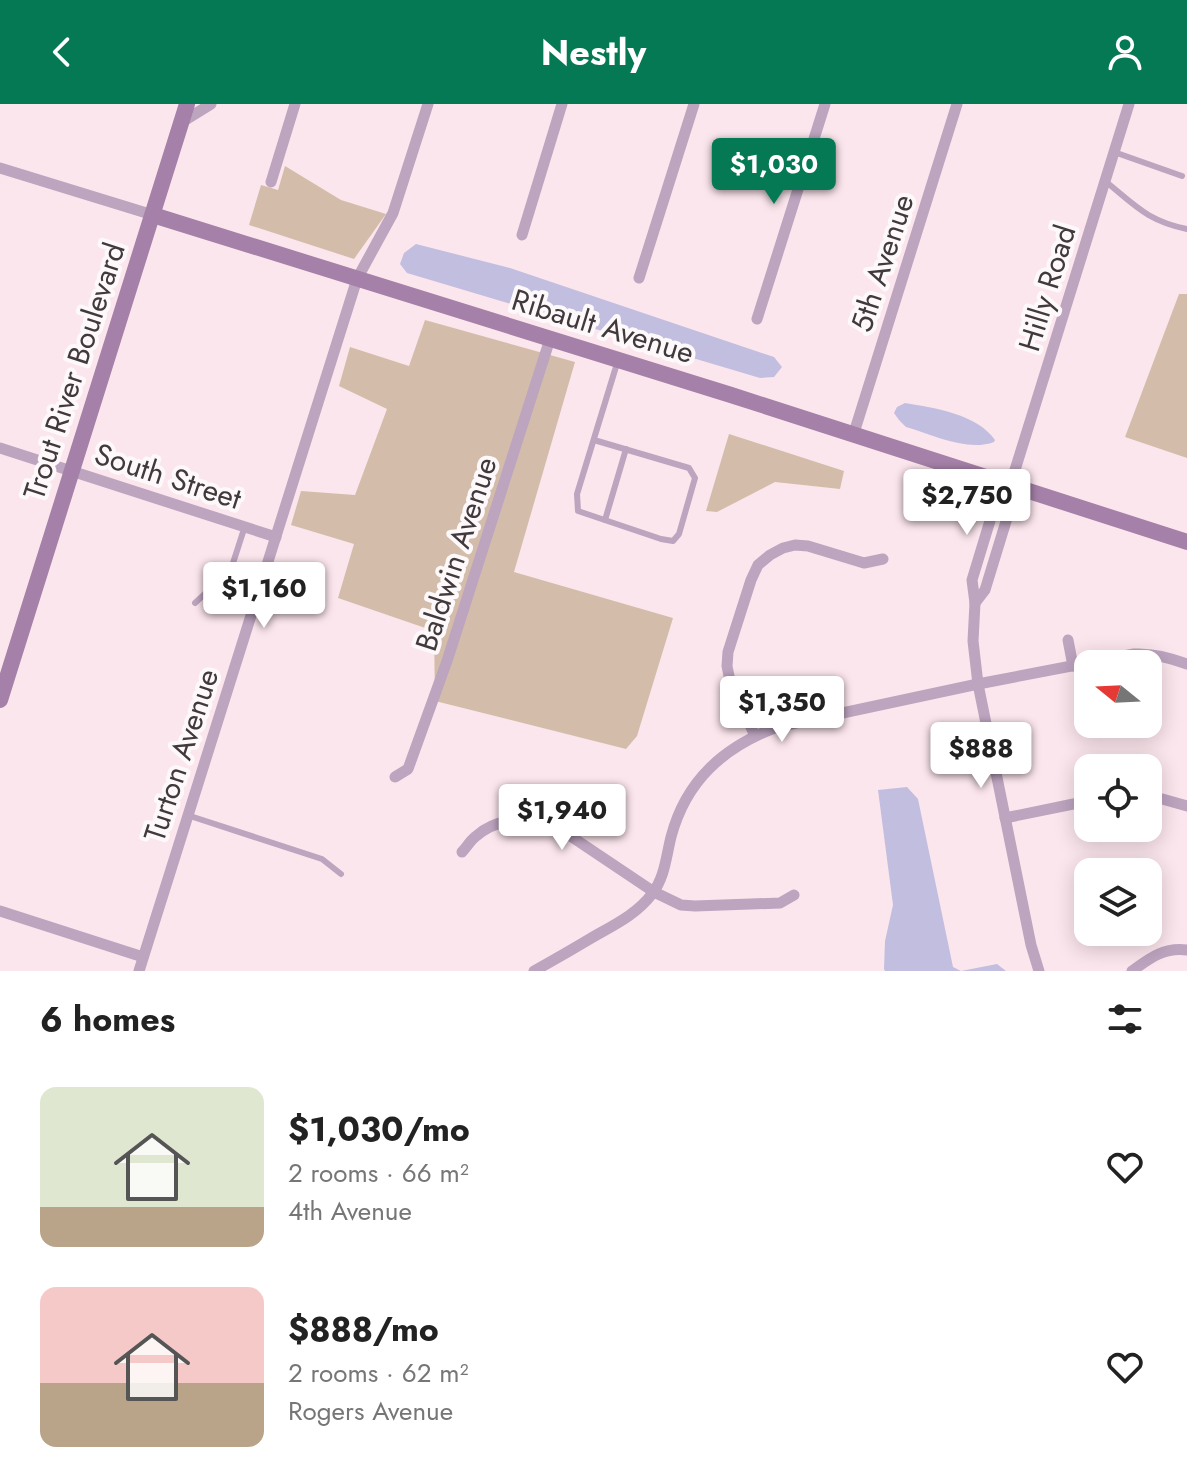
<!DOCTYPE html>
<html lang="en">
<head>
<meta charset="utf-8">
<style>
  :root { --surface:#fff; --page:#f2f2f2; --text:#222; --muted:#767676; --accent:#057954 }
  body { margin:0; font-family:Jost,sans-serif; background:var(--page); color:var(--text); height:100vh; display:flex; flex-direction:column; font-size:30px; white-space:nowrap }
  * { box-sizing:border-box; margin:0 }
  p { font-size:26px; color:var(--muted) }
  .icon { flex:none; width:44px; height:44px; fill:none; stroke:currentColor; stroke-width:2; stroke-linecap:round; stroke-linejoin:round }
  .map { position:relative; height:867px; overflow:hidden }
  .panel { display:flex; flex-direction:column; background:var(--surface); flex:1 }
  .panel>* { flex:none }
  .needle { width:52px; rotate:288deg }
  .controls { position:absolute; left:1074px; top:546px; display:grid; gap:16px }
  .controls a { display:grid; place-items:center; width:88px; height:88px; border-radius:16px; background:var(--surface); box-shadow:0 4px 20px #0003; font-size:40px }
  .price { position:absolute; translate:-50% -68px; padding:0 18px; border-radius:8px; background:#fff; color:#222; font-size:26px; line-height:52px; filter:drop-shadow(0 2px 4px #0008) }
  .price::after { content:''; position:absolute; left:50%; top:48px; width:24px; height:18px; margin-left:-12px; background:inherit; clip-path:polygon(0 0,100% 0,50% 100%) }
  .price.selected { background:var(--accent); color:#fff }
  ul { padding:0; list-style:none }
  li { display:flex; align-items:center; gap:24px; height:200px; padding:0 40px }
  li span { display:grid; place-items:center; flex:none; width:224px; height:160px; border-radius:16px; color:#555 }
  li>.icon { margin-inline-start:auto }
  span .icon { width:96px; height:96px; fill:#fffc; stroke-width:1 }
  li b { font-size:34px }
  h2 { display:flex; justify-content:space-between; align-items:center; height:96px; padding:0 40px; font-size:34px }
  header { display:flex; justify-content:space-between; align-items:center; height:104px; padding:0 40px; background:var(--accent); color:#fff; font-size:36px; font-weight:700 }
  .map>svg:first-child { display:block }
  .green { fill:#d3bdaa }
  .water { fill:#c2bedf }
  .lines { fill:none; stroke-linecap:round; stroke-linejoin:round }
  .lane { stroke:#bda4bf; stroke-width:6 }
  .street { stroke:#bda4bf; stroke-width:11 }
  .secondary { stroke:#a580a8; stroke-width:16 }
  .labels { text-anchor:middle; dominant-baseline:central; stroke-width:8; stroke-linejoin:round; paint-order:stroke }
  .street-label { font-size:30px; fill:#42393c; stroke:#fdf9fa }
</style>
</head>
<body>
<header><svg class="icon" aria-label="back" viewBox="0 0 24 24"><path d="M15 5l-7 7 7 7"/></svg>Nestly<svg class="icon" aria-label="person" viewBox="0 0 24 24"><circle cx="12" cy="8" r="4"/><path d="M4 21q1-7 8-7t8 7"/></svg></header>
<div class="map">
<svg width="1187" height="867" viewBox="0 0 1187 867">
  <rect width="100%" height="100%" fill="#fce6ed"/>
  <g class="green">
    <path d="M285,62l56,34 45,14 -32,45 -105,-34 12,-40 17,5z"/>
    <path d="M1179,190h8v164l-62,-21z"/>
    <path d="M425,216l150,42 -61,210 159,46 -36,118 -11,13 -191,-48 -1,-70 -96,-33 16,-54 -63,-19 10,-34 54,4 32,-86 -48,-23 11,-39 59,19z"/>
    <path d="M729,330l115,37 -4,18 -65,-7 -58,30 -11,-1z"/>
  </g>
  <g class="water">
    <path d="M416,140l94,24 264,89 8,10 -8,10 -14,1 -353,-105 -7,-9 4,-11z"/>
    <path d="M905,299c30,5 72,11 90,37l-1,2c-27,10 -60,-7 -88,-15l-7,-7 -5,-7 3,-6z"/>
    <path d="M907,683l11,12 35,168 8,4 36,-7 9,7h-121l-1,-2 1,-28 8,-36 -15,-115z"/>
  </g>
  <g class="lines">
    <g class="lane">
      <path d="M1114,48l68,24"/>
      <path d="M1105,77c30,24 42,40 82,48"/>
      <path d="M594,336l95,28 6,10 -16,56 -6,7 -12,-2 -83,-28 -1,-17 38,-124 3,-10"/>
      <path d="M605,416l21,-71"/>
      <path d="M195,499l28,-26 10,-14 12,-37"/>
      <path d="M187,711l135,44 19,15"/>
    </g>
    <g class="street">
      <path d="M182,18l29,-18"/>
      <path d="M0,64l153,47"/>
      <path d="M271,78l24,-78"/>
      <path d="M522,131l40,-131"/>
      <path d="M639,174l55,-174"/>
      <path d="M757,215l68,-215"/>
      <path d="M853,332l104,-332"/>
      <path d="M0,344l276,89"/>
      <path d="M1010,382l-14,15 -24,79 3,23 -2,38 5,43 53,261 8,26"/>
      <path d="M975,499l10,-13 26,-85 -1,-19 119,-382"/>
      <path d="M1068,536l5,26"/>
      <path d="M755,632l-25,-55 -3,-15 1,-14 23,-72 7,-15 12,-10 13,-7 12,-3 13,1 56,17 19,-4"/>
      <path d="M395,673l13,-8 39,-108 103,-322"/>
      <path d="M1148,691l39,11"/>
      <path d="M1005,714l83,-17"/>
      <path d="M462,748c4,-4 8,-11 13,-15 24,-22 61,-20 88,-6l91,61 27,13 14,1 85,-3 14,-8"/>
      <path d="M0,807l143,46"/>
      <path d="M139,867l218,-692 36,-66 35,-109"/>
      <path d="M534,867c20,-11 39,-22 59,-34 21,-12 44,-23 59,-43 13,-17 14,-37 19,-57 15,-57 53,-90 106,-110l201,-43 156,-30c19,-1 35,4 53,10"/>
      <path d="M1132,867c18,-13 32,-24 55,-21"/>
    </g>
    <g class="secondary">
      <path d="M153,111l578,180 456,147"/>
      <path d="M0,596l187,-596"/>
    </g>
  </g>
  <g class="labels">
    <g class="street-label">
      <text transform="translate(882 159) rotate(-72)">5th Avenue</text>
      <text transform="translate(1047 184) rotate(-73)">Hilly Road</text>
      <text transform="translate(603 222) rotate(17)">Ribault Avenue</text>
      <text transform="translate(74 267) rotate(-72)">Trout River Boulevard</text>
      <text transform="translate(168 372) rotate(18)">South Street</text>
      <text transform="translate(456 450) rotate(-72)">Baldwin Avenue</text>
      <text transform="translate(181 651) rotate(-72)">Turton Avenue</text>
    </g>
  </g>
</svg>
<div class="controls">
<a><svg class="needle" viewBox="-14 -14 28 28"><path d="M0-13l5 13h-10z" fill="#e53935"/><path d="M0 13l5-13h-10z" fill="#767676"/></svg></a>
<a><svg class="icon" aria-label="locate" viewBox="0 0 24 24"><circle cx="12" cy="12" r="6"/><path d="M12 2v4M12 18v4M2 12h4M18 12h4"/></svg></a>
<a><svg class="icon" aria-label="layers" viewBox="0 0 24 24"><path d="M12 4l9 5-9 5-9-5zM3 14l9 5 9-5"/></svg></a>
</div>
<b class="price selected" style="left:774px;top:102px">$1,030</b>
<b class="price" style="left:967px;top:433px">$2,750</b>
<b class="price" style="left:264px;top:526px">$1,160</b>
<b class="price" style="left:782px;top:640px">$1,350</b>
<b class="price" style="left:981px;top:686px">$888</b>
<b class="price" style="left:562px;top:748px">$1,940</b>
</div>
<section class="panel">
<h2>6 homes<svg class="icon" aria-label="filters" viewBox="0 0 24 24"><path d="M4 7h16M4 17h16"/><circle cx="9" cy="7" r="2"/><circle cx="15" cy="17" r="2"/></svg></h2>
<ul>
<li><span style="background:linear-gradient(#dfe7d0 75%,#b9a48a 0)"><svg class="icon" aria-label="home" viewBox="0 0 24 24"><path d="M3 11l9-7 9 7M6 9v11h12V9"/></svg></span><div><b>$1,030/mo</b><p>2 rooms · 66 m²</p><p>4th Avenue</p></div><svg class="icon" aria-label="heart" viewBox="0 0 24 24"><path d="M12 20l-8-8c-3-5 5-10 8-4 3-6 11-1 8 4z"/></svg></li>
<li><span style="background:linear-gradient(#f6c9c9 60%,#b9a48a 0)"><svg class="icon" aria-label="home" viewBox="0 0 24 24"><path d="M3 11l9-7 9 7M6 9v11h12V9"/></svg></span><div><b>$888/mo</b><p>2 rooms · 62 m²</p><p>Rogers Avenue</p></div><svg class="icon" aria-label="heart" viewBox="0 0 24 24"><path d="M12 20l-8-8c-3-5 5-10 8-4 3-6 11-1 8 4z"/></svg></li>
</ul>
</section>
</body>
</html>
